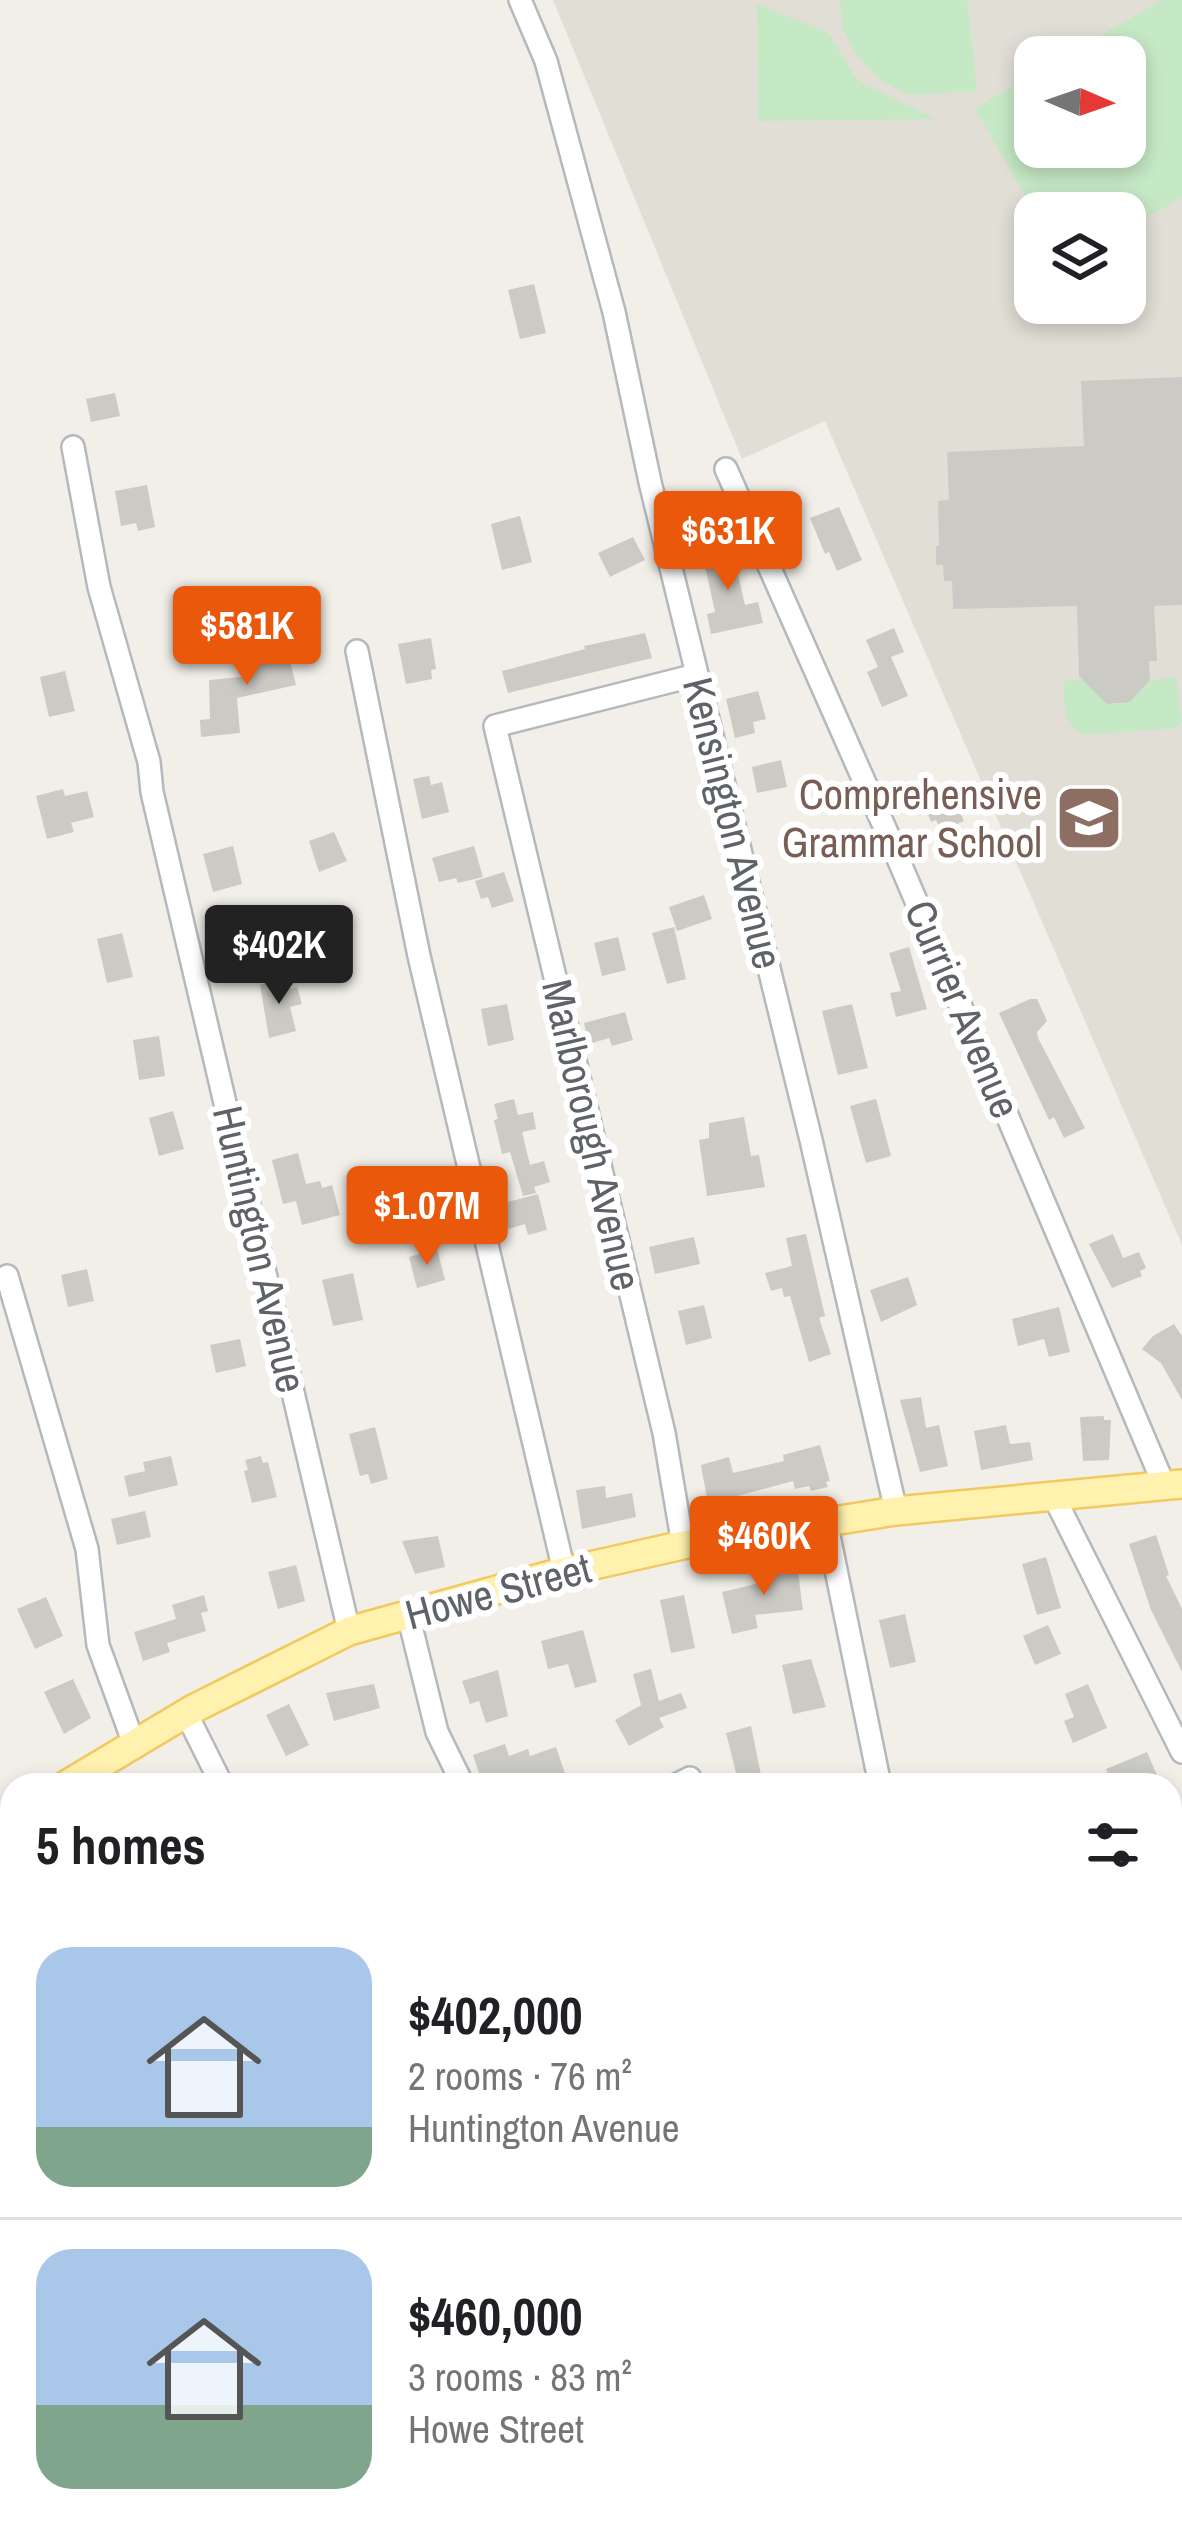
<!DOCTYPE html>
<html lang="en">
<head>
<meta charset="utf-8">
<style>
  :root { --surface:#fff; --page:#f2f2f2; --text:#202124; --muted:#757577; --line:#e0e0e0; --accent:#ea580c }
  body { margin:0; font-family:"Archivo Narrow",sans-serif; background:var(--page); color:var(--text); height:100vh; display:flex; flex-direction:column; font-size:45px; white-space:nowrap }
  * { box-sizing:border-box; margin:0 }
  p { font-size:39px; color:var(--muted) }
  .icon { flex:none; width:66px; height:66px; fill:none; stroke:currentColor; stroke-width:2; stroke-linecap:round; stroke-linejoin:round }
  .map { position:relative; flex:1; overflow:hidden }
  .side { position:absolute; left:0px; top:1773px; width:1182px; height:771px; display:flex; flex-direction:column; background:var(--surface); border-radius:36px 36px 0 0; box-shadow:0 6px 18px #0003 }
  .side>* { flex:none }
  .needle { width:78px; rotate:92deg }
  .fabs { position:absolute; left:1014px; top:36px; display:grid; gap:24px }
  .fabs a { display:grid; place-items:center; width:132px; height:132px; border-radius:24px; background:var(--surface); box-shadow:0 6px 18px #0003; font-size:60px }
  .price { position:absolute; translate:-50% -102px; padding:0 27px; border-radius:12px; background:var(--accent); color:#fff; font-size:39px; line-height:78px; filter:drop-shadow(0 3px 6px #0008) }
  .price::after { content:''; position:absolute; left:50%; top:72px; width:36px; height:27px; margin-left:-18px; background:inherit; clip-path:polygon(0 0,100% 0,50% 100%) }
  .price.active { background:#222; color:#fff }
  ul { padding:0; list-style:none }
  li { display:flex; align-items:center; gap:36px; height:300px; padding:0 36px }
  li+li { border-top:3px solid var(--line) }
  li span { display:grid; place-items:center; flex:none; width:336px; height:240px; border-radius:36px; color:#555 }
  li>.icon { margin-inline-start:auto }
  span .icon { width:144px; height:144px; fill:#fffc; stroke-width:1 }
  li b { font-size:51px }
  h2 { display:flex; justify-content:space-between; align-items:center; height:144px; padding:0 36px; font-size:51px }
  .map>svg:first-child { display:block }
  .education { fill:#e1ded6; fill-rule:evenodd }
  .green { fill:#c5e8c5 }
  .building { fill:#cccac5 }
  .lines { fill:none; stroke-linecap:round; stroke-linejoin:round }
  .minor-casing { stroke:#b5b8bc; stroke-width:26 }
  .major-casing { stroke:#f2c960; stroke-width:32 }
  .minor { stroke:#fff; stroke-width:21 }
  .major { stroke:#fff2af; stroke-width:27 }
  .labels { text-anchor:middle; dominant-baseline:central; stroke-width:12; stroke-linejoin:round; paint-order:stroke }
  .education-label { font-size:42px; fill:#785e54; stroke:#fff; text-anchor:end }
  .street-label { font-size:42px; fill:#5f6368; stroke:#fff }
</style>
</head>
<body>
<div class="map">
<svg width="1182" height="2543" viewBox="0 0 1182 2543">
  <rect width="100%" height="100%" fill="#f1efe8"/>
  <path class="education" d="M553,0h629v1245l-357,-824 -83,38zM1035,57h90v90h-90zM1035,213h90v90h-90z"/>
  <g class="green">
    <path d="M840,0h127l10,91 -68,4 -30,-16 -23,-25 -13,-25z"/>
    <path d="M1162,0h20v197l-57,33v-17h-90l-60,-105 60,-35v74h90v-90h-62z"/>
    <path d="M757,4l72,29 28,47 79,39 -178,2z"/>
    <path d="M1176,677l6,44 -6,7 -92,7c-23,-12 -19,-32 -20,-54l19,-1 25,24 22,-2 20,-21z"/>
  </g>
  <g class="building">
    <path d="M534,284l12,49 -26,6 -12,-49z"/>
    <path d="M1182,377v228l-28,1 3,55h-8l1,19 -20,22 -23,2 -28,-28 -2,-70 -124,3 -1,-28h-8l-1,-16h-7v-19h3l-1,-45 11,-1 -2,-48 137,-6 -3,-65z"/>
    <path d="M115,393l5,23 -29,6 -5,-23z"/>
    <path d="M147,485l8,42 -17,4 -2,-8 -15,3 -6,-35z"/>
    <path d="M839,507l23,53 -25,11 -8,-19 -4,2 -15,-36z"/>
    <path d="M520,516l12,46 -30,8 -11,-46z"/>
    <path d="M633,537l12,23 -35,17 -12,-24z"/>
    <path d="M730,541l15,64 13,-3 5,21 -52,11 -4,-20 8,-2 -10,-46 5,-1 -4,-18z"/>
    <path d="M894,628l10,24 -13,5 17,39 -26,11 -15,-35 11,-5 -12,-27z"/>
    <path d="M645,633l7,25 -144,35 -6,-22 83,-22 -1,-3z"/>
    <path d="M431,638l5,31 -5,1 1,9 -26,5 -8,-40z"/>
    <path d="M285,642l11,43 -59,13 3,35 -39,4 -1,-17 10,-1 -1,-39 42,-4 -5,-26z"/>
    <path d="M65,671l10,40 -26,6 -9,-40z"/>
    <path d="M758,691l8,28 -13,3 2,11 -20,5 -9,-39z"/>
    <path d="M781,760l6,27 -30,6 -5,-26z"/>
    <path d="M429,776l2,9 11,-3 7,30 -27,7 -9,-40z"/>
    <path d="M948,784l16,37 -23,10 -5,-11 -5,2 -11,-27z"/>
    <path d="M63,789l2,7 22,-5 7,26 -23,6 3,9 -27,7 -11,-43z"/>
    <path d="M334,832l13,29 -28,11 -10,-31z"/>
    <path d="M233,846l9,38 -29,8 -10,-38z"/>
    <path d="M474,846l9,31 -25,6 -2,-5 -17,4 -7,-24z"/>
    <path d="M504,872l10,29 -22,7 -4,-11 -7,2 -6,-18z"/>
    <path d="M704,895l8,24 -35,12 -8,-24z"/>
    <path d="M674,927l12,52 -19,5 -15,-51z"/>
    <path d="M122,933l11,44 -26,6 -10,-44z"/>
    <path d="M618,937l8,33 -24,6 -8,-33z"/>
    <path d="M909,947l18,62 -31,8 -6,-24 11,-2 -12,-38z"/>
    <path d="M282,979l3,11 12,-3 5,17 -12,3 6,24 -27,7 -9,-53z"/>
    <path d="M1030,999h7l10,22 -10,11 1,6 47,90 -21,10 -10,-21 -5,3 -50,-107z"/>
    <path d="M507,1004l7,36 -26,6 -7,-37z"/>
    <path d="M852,1004l16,64 -30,7 -16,-64z"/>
    <path d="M625,1012l8,28 -21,6 -3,-8 -20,6 -5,-21z"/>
    <path d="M159,1036l6,40 -26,4 -6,-40z"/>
    <path d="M514,1099l4,16 15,-3 3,17 -14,3 8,33 14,-4 6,21 -16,5 2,6 -13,3 -13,-44 -8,2 -8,-34 4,-1 -4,-15z"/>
    <path d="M876,1099l15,57 -25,7 -16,-57z"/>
    <path d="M173,1111l11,38 -25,7 -10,-38z"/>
    <path d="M744,1117l7,39 8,-1 6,32 -58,9 -8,-56 10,-2v-15z"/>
    <path d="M298,1153l8,31 14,-3 2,7 10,-3 8,30 -38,10 -6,-24 -13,3 -11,-44z"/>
    <path d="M538,1194l9,36 -19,5 -3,-11 -17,5 -7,-25z"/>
    <path d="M806,1234l19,82 -6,2 12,36 -22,8 -19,-66 -6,1 -2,-9 -11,3 -6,-18 27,-7 -6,-28z"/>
    <path d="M1113,1234l10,24 16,-6 7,16 -6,3 2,5 -30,12 -23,-44z"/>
    <path d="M694,1237l6,27 -45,10 -6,-27z"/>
    <path d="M437,1249l8,31 -28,8 -8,-31z"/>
    <path d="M87,1269l7,32 -26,6 -7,-32z"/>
    <path d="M353,1273l10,47 -30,6 -11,-46z"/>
    <path d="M908,1277l9,28 -36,17 -11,-32z"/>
    <path d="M704,1305l8,33 -26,7 -8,-34z"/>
    <path d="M1059,1307l11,45 -21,5 -5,-18 -26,7 -6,-27z"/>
    <path d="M1174,1324l8,12v64l-21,-37 -19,-14 11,-13z"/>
    <path d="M240,1339l6,27 -30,7 -6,-28z"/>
    <path d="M921,1397l5,31 13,-3 9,41 -28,6 -20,-72z"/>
    <path d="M1104,1416v4h7l-2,40 -26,1 -3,-44z"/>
    <path d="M1006,1425l4,19 20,-2 3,18 -52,10 -7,-39z"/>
    <path d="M375,1427l13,52 -17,5 -3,-10 -8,2 -11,-42z"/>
    <path d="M820,1445l10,36 -4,1 2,5 -17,4 -2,-5 -14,3 -2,-8 -85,23 -7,-39 28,-8 4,16 51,-12 -1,-6z"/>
    <path d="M171,1456l7,29 -49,12 -5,-21 21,-5 -2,-9z"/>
    <path d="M261,1456l2,7 5,-1 9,35 -25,6 -8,-32 4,-1 -3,-10z"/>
    <path d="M605,1486l1,12 26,-5 4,24 -54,12 -6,-39z"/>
    <path d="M145,1511l6,26 -34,8 -6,-26z"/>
    <path d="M1156,1535l13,40 -3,1 16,33v63l-31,-62 -22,-66z"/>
    <path d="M438,1536l7,31 -30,7 -13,-33z"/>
    <path d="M1046,1557l15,51 -24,7 -15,-51z"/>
    <path d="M296,1565l9,36 -27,8 -10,-37z"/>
    <path d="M797,1565l6,45 -48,5 3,13 -26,6 -10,-42 38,-9 -2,-14z"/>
    <path d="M204,1595l4,16 -7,2 5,18 -39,12 3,9 -27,9 -9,-29 42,-13 -4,-14z"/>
    <path d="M684,1595l11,53 -24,5 -11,-53z"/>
    <path d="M46,1597l17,39 -28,13 -18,-40z"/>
    <path d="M905,1614l11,48 -26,6 -11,-48z"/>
    <path d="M1048,1625l13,29 -26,11 -12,-29z"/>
    <path d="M583,1630l14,52 -22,6 -7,-24 -20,5 -7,-28z"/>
    <path d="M811,1659l15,48 -33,7 -11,-49z"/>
    <path d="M651,1669l8,32 22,-8 6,15 -28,10 5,9 -35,19 -14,-26 26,-15 -8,-31z"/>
    <path d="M498,1670l10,46 -22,7 -7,-22 -9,3 -8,-23z"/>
    <path d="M73,1679l18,39 -27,16 -20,-42z"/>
    <path d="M374,1684l6,24 -46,13 -8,-28z"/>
    <path d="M1088,1684l19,44 -34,15 -9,-22 10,-4 -9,-23z"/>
    <path d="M289,1704l20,41 -23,11 -20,-41z"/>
    <path d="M751,1726l12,59h-24l-13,-52z"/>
    <path d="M505,1744l4,12 19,-7 2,7 26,-9 13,38h-86l-10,-30z"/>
    <path d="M1147,1752l14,33h-32l-2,-7 -15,6 -6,-15z"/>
  </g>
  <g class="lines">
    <g class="minor-casing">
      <g id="minor">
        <path d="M520,0l26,61 68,251 36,170 161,658 85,371"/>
        <path d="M73,447l26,140 50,175 3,30 197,839"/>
        <path d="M726,469l162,366 276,650"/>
        <path d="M357,651l62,305 145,615"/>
        <path d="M7,1276l80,273 11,96 36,99"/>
        <path d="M1053,1495l129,257"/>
        <path d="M826,1521l54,264"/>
        <path d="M683,1545l-19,-112 -169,-707 201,-51"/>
        <path d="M408,1614l29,118 26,53"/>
        <path d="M186,1713l36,72"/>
        <path d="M676,1785l14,-7"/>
        <path d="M0,2302l12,28"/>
        <path d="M1170,2308l12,-6"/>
        <path d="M87,2532l4,11"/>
        <path d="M387,2532l2,11"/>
        <path d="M842,2532l5,11"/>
        <path d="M1079,2532l6,11"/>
      </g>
    </g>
    <g class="major-casing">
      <g id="major">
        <path d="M66,1785l127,-76 156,-78 205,-57 129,-29 213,-34 286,-27"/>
        <path d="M0,1825l12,-7"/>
      </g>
    </g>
    <use href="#minor" class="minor"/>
    <use href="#major" class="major"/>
  </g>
  <defs>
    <g id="school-square" transform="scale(3.45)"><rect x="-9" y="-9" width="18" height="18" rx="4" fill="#8d6e63" stroke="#fff"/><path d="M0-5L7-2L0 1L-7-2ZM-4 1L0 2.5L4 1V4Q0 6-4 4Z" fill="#fff"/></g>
  </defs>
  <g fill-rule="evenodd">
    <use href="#school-square" x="1089" y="818"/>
  </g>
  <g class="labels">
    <g class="education-label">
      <text x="1042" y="794">Comprehensive<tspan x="1042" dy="48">Grammar School</tspan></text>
    </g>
    <g class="street-label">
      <text transform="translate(733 823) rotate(76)">Kensington Avenue</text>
      <text transform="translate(963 1009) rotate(67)">Currier Avenue</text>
      <text transform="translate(592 1135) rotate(77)">Marlborough Avenue</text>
      <text transform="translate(260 1249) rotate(77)">Huntington Avenue</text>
      <text transform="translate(498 1591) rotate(-15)">Howe Street</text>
    </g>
  </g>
</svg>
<div class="fabs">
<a><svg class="needle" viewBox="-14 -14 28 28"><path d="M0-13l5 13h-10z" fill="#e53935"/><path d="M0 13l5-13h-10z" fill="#757577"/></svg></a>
<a><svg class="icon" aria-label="layers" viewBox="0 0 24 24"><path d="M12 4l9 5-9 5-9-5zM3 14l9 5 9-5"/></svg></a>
</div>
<b class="price" style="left:728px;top:593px">$631K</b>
<b class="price" style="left:247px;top:688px">$581K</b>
<b class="price active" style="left:279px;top:1007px">$402K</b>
<b class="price" style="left:427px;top:1268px">$1.07M</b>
<b class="price" style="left:764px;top:1598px">$460K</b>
<section class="side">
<h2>5 homes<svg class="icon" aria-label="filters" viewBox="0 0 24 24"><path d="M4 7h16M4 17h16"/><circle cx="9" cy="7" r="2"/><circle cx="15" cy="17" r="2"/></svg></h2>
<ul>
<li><span style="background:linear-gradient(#a9c7e8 75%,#7fa58c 0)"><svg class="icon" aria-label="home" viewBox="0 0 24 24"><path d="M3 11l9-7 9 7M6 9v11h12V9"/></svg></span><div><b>$402,000</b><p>2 rooms · 76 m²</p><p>Huntington Avenue</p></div></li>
<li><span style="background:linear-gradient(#a9c7e8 65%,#7fa58c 0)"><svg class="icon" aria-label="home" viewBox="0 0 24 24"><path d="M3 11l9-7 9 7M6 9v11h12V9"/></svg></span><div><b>$460,000</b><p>3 rooms · 83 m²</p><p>Howe Street</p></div></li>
</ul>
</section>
</div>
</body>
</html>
